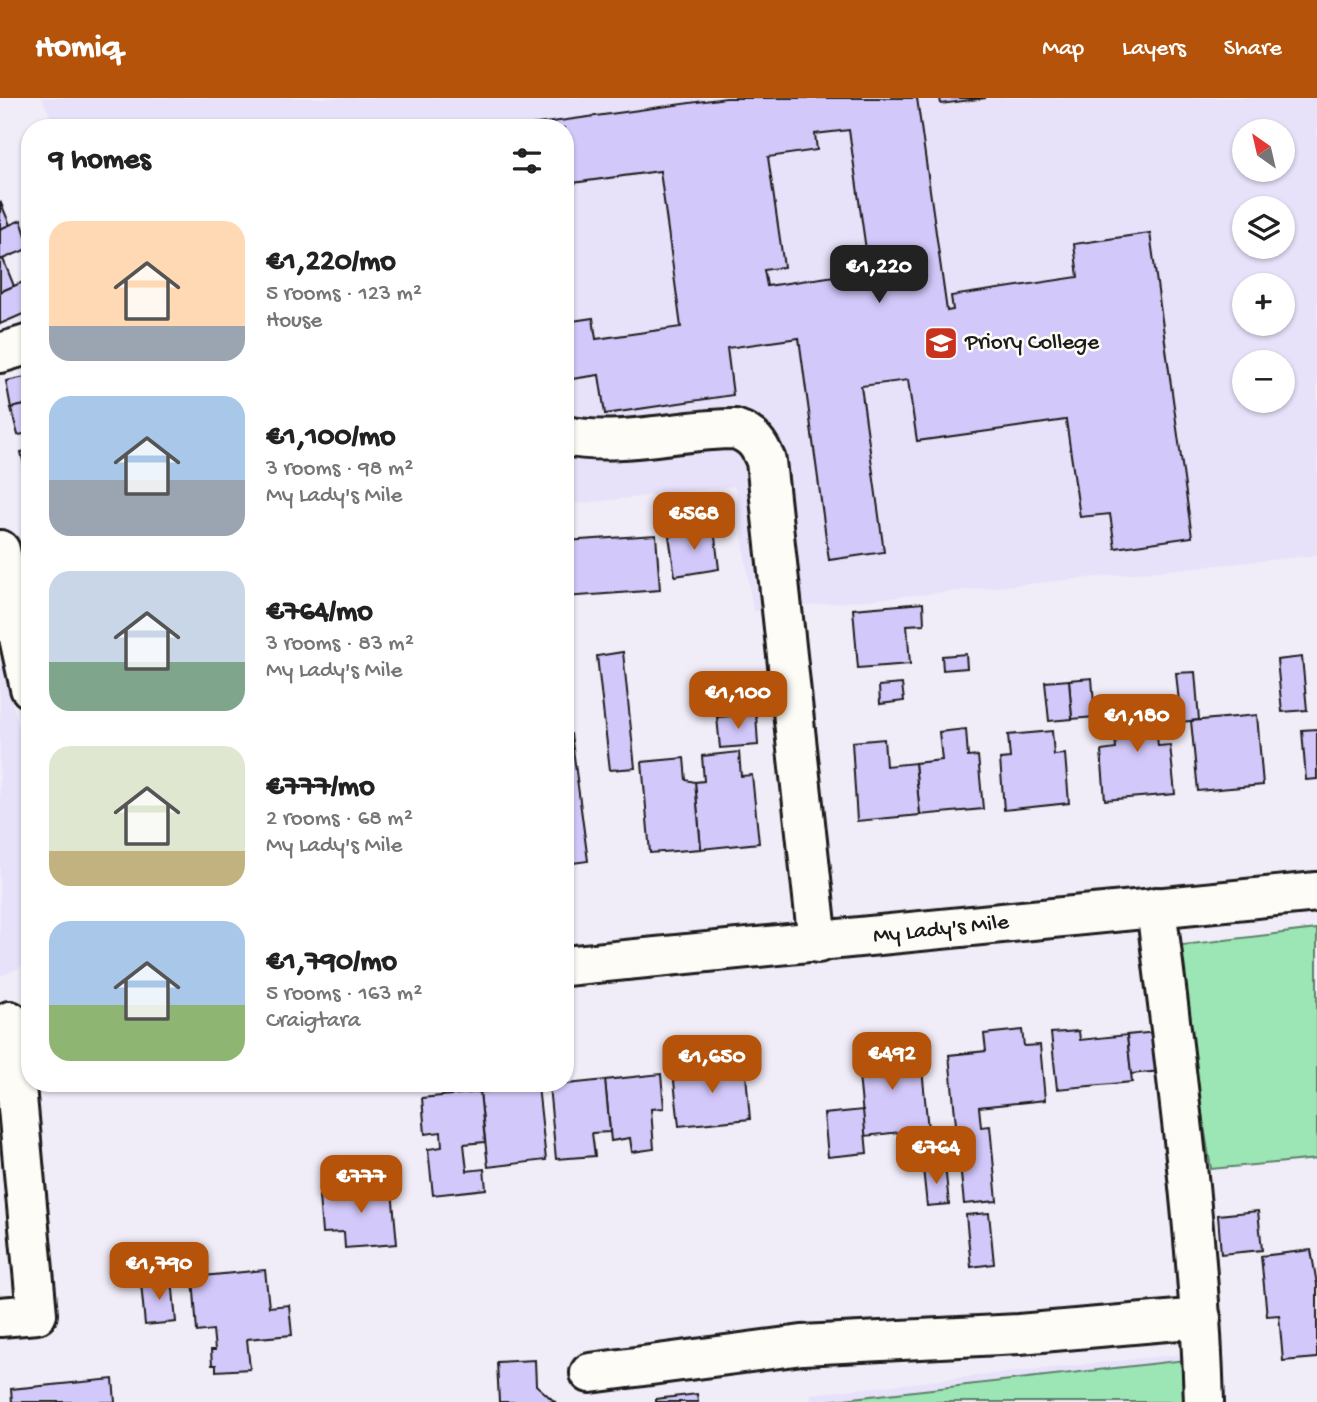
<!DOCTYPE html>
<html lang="en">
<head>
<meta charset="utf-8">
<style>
  :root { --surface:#fff; --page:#f6f6f6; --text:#222; --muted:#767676; --accent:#b45309 }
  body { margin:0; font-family:"Gochi Hand",sans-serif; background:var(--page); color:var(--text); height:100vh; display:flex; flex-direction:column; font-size:26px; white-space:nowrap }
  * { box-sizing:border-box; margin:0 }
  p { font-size:23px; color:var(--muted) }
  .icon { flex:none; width:38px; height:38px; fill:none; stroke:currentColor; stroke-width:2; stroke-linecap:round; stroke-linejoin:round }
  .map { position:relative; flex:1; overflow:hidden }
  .details { position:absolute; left:21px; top:21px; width:553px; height:973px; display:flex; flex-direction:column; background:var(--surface); border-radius:28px; box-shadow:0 2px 5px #0004 }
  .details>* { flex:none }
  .needle { width:46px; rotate:326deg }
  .controls { position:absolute; left:1232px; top:21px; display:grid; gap:14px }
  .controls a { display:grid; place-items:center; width:63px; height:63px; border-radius:50%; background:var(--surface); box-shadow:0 2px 5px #0004; font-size:35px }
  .price { position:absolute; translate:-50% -60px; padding:0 16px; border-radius:14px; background:var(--accent); color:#fff; font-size:23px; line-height:46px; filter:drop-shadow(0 2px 4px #0008) }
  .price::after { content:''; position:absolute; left:50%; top:42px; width:21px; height:16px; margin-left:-10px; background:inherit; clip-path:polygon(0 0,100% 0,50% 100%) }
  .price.on { background:#222; color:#fff }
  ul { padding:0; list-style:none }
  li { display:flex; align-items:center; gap:21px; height:175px; padding:0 28px }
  li span { display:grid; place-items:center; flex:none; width:196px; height:140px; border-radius:21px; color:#555 }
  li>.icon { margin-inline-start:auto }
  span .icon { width:84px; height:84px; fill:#fffc; stroke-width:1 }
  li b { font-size:30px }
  h2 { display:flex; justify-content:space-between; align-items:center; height:84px; padding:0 28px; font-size:30px }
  header { display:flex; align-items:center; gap:42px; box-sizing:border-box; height:98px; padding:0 35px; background:var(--accent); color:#fff }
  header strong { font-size:33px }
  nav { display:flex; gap:38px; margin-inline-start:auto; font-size:24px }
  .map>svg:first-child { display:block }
  .built { fill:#e7e1f9; fill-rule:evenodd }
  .green { fill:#9ce6b5; stroke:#5c8168; stroke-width:2 }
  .building { fill:#d3c8fa; stroke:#1c1c1c; stroke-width:2; fill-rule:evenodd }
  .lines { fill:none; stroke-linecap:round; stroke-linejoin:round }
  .minor-casing { stroke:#1c1c1c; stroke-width:44 }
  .minor { stroke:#fdfcf7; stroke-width:38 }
  .labels { text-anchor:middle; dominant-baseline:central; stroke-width:5; stroke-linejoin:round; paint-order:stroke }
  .poi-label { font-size:23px; fill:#1c1c1c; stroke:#fdfcf7; text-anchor:start }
  .street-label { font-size:23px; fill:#1c1c1c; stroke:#fdfcf7 }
</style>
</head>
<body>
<header>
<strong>Homiq</strong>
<nav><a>Map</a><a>Layers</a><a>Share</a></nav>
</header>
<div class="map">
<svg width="1317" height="1304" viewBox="0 0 1317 1304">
  <rect width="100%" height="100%" fill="#f0ecf8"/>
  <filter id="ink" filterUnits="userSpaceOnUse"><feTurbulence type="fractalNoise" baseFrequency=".0143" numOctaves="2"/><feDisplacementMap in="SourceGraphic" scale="14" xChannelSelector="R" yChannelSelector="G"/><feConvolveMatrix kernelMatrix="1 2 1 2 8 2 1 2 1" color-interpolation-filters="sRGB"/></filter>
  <g filter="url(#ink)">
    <g class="built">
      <path d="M42,0h1275v457l-564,56 -18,-125 -170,19v-377h-509zM1244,33h39v39h-39zM1244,110h39v39h-39zM1244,187h39v39h-39zM1244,264h39v39h-39z"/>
      <path d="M0,558l30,115v192l-30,13z"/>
      <path d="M1219,1252l2,52h-410v-8z"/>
    </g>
    <g class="green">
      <path d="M1317,831v230l-106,10 -37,-223z"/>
      <path d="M1185,1262l4,42h-371z"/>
    </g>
    <g class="building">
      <path d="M726,0h191l30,213 6,-1 -2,-14 127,-19 -4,-33 76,-11 42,304 -77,11 -5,-34 -30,3 -14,-97 -149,21 -9,-61 -47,6 23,166 -55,8 -30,-222 -72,10 6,47 -128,19 -6,-39 -34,5v-58l28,-4 3,21 85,-12 -21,-156 -95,13v-56l-49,-1zM849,32l20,141 -102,15 -3,-16 20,-3 -16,-110 49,-7 -2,-16z"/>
      <path d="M940,0h46l-45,6z"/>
      <path d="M0,103l10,24 -10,4z"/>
      <path d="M21,122l9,28 -30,12v-31z"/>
      <path d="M3,161l11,27 -14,6v-32z"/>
      <path d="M30,181v32l-30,13v-32z"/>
      <path d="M30,278v28l-19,4 -5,-27z"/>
      <path d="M30,306v29l-12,2 -7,-27z"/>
      <path d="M30,352v28h-3l-6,-26z"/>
      <path d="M714,431l5,40 -44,7 -6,-40z"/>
      <path d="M656,437l4,55 -95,7v-56z"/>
      <path d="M923,505l1,21 -17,1 3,39 -52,4 -5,-59z"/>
      <path d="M623,554l12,116 -25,2 -13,-114z"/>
      <path d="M966,556l1,14 -24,2 -1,-14z"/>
      <path d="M1302,559l5,53 -25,2 -5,-52z"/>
      <path d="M1195,574l4,48 -18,2 -5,-49z"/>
      <path d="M1092,580l3,39 -23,2 -3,-39z"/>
      <path d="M1069,582l3,39 -23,2 -4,-39z"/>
      <path d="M902,586l2,17 -24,3 -1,-18z"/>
      <path d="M1153,598l5,50 12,-1 5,49 -70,6 -4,-49 15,-2 -4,-49z"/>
      <path d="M756,616l2,31 -38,3 -3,-31z"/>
      <path d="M1257,617l6,70 -65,6 -7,-70z"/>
      <path d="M966,631l2,28 10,-1 5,53 -63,6 -5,-52 27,-3 -3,-28z"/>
      <path d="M1317,631v50l-11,1 -4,-50z"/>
      <path d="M1052,633l2,24 11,-1 4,49 -65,7 -4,-51 10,-1 -2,-23z"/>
      <path d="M571,636l17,127 -23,3v-129z"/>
      <path d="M884,641l2,27 29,-3 5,52 -63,6 -5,-79z"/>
      <path d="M739,654l2,24 11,-1 7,68 -58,6 -6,-67 9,-1 -2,-25z"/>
      <path d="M684,660l2,22 9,2 6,67 -51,4 -8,-91z"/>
      <path d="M1022,932l2,16 16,-1 5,55 -66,7 2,20 9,-1 7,75 -33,3 -15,-149 37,-4 -2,-17z"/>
      <path d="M1079,933l1,9 47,-5 5,47 -75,7 -6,-56z"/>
      <path d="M1157,934l4,39 -30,3 -4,-39z"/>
      <path d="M920,951l8,80 -63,7 -8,-81z"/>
      <path d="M745,966l5,55 -71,7 -6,-54z"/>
      <path d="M661,976l3,34 -13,1 3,40 -22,3 -2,-14 -19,3 -6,-61z"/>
      <path d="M605,982l5,52 -18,1 3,23 -39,3 -7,-73z"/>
      <path d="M538,988l8,74 -58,7 -8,-75z"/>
      <path d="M480,994l5,50 -21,2 3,27 17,-2 2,20 -53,6 -5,-46 14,-2 -1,-15 -16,2 -3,-36z"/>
      <path d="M863,1012l4,43 -39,4 -4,-43z"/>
      <path d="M945,1067l4,39 -22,2 -4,-38z"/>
      <path d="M391,1082l6,64 -52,4 -1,-16 -22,1 -3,-37 40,-4v-9z"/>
      <path d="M1258,1113l4,39 -41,4 -3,-39z"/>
      <path d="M989,1115l5,51 -23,3 -5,-52z"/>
      <path d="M1311,1152l6,34v74l-34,3 -4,-46 -12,1 -6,-60z"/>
      <path d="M265,1172l4,37 20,-2 3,30 -45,4 3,30 -34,2v-6h-4l-1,-15h4l-2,-20 -16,2 -4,-55z"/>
      <path d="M172,1181l4,43 -31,3 -4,-42z"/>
      <path d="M535,1262l1,25 19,17h-56l-2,-40z"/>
      <path d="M113,1281l2,23h-103l-1,-13z"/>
      <path d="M697,1296l1,8h-42v-3z"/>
    </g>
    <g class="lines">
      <g class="minor-casing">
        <g id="minor">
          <path d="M0,255l30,-9"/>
          <path d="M565,338c56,11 113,-7 170,-7 18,6 24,15 31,32l52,482"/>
          <path d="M0,452l30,138"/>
          <path d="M1156,809c20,165 43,329 48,495"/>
          <path d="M565,868l752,-74"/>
          <path d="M0,1219l37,-3 -27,-293"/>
          <path d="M590,1275l212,-28 217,-11 182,-16"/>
        </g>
      </g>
      <use href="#minor" class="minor"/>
    </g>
  </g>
  <defs>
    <g id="school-square" transform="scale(1.75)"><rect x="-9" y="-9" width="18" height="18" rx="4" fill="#c8321e" stroke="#fdfcf7"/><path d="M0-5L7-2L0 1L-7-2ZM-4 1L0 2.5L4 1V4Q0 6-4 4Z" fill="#fff"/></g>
  </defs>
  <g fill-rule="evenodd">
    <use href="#school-square" x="941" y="245"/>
  </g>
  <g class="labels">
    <g class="poi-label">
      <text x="965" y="245">Priory College</text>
    </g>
    <g class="street-label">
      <text transform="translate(941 832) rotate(-6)">My Lady's Mile</text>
    </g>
  </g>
</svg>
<div class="controls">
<a><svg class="needle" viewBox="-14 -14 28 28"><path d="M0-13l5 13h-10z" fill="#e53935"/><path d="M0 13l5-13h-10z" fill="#767676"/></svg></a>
<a><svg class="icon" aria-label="layers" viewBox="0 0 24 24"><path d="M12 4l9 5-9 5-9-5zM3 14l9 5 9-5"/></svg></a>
<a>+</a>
<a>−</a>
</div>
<b class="price on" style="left:879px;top:207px">€1,220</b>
<b class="price" style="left:694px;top:454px">€568</b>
<b class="price" style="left:738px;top:633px">€1,100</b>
<b class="price" style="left:1137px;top:656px">€1,180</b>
<b class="price" style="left:892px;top:994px">€492</b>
<b class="price" style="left:712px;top:997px">€1,650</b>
<b class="price" style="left:936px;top:1088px">€764</b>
<b class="price" style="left:361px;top:1117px">€777</b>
<b class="price" style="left:159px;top:1204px">€1,790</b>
<section class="details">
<h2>9 homes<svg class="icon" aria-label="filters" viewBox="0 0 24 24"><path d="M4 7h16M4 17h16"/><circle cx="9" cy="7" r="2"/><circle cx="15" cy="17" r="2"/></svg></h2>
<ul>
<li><span style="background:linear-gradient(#ffd9b3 75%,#9aa5b1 0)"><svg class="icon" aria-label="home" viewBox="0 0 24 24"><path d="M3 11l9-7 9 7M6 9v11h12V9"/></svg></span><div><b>€1,220/mo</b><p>5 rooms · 123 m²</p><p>House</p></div></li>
<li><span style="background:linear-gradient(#a9c7e8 60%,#9aa5b1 0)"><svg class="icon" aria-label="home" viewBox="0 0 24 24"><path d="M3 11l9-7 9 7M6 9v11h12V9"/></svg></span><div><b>€1,100/mo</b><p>3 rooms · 98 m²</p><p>My Lady's Mile</p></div></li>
<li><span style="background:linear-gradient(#c9d6e8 65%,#7fa58c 0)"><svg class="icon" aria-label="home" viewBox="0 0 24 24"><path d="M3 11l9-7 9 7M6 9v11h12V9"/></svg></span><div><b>€764/mo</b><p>3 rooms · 83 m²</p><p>My Lady's Mile</p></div></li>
<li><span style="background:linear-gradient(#dfe7d0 75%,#c2b280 0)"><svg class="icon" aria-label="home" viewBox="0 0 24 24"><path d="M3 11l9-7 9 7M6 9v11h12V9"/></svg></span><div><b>€777/mo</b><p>2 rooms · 68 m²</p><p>My Lady's Mile</p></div></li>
<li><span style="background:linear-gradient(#a9c7e8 60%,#8fb573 0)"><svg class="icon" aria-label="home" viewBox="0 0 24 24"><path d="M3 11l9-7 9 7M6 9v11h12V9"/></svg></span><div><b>€1,790/mo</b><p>5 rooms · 163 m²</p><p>Craigtara</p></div></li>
</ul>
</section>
</div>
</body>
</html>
